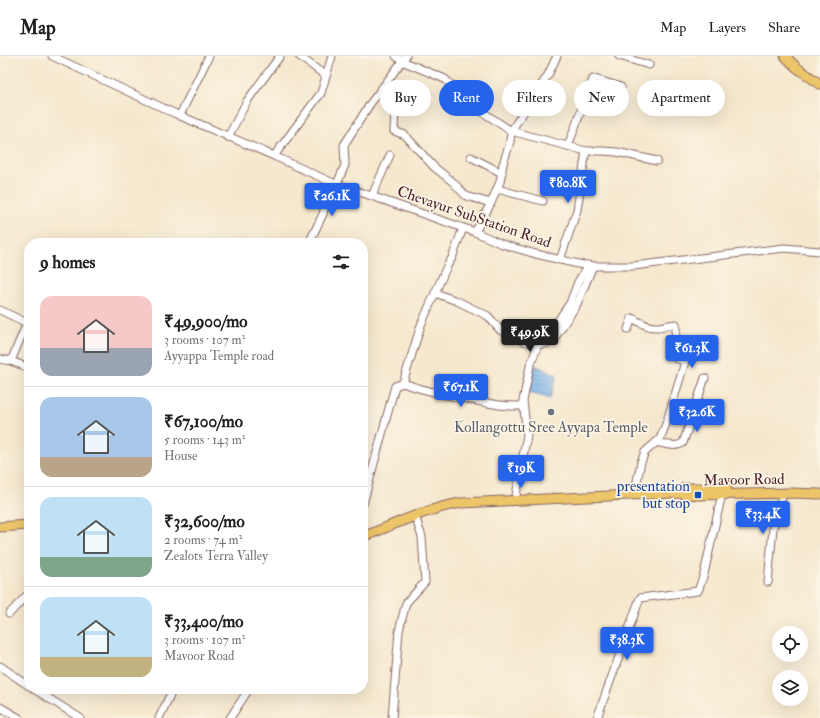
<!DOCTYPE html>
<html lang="en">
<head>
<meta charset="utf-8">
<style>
  :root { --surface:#fff; --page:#f2f2f2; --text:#202124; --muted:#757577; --line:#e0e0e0; --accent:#2563eb }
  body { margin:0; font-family:"IM FELL Double Pica",serif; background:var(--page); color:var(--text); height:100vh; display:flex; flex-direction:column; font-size:15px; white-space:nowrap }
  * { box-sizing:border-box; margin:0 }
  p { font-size:13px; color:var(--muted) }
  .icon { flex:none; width:22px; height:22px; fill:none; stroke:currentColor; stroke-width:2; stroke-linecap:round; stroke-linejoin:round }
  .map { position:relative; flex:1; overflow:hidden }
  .side { position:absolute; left:24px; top:182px; width:344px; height:456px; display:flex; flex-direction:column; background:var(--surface); border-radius:16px; box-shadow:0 4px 16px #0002 }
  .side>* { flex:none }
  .hud { position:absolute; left:380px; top:24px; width:380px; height:36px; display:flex; gap:8px }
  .controls { position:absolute; left:772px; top:570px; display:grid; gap:8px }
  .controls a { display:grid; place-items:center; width:36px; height:36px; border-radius:50%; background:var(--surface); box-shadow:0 4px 16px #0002; font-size:20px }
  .price { position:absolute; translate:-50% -34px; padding:0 9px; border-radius:4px; background:var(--accent); color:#fff; font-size:13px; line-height:26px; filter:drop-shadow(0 1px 2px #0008) }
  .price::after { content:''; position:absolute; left:50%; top:24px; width:12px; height:9px; margin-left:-6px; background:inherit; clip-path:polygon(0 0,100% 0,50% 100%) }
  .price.active { background:#222; color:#fff }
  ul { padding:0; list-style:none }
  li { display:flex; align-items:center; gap:12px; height:100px; padding:0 16px }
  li+li { border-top:1px solid var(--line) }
  li span { display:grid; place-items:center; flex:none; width:112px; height:80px; border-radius:12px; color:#555 }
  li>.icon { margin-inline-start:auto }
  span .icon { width:48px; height:48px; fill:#fffc; stroke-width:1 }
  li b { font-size:17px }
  h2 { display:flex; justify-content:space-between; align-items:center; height:48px; padding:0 16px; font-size:17px }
  .tag { padding:0 14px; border-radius:18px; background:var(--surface); box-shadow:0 4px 16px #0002; font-size:14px; line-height:36px }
  .tag.active { background:var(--accent); color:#fff }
  header { display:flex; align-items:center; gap:24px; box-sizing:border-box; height:56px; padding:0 20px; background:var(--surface); border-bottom:1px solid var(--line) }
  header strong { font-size:19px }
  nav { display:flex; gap:22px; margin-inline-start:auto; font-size:14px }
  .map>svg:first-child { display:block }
  .water { fill:url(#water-rules); stroke:#646a8c }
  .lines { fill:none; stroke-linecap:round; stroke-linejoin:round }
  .minor-casing { stroke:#866564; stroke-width:9 }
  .major-casing { stroke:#866564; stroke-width:11 }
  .minor { stroke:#fff; stroke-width:7 }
  .major { stroke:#ecc569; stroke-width:9 }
  .worship-dot { fill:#6b7280; stroke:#fcf5e5; stroke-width:1.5 }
  .transit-dot { fill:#1a4fb4; stroke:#fcf5e5; stroke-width:1.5 }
  .labels { text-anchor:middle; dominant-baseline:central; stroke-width:3.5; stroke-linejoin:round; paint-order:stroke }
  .street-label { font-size:15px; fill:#4a1f2b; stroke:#fcf5e5 }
  .worship-label { font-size:15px; fill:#5b616d; stroke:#fcf5e5 }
  .transit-label { font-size:15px; fill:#164399; stroke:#fcf5e5; text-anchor:end }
</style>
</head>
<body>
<header>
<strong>Map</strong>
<nav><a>Map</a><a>Layers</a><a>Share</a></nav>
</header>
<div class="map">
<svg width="820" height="662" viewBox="0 0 820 662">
  <defs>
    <pattern id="water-rules" width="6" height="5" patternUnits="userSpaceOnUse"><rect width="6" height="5" fill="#7db5ed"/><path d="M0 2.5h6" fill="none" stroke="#6893c0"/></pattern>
  </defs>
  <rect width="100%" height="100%" fill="#fcf5e5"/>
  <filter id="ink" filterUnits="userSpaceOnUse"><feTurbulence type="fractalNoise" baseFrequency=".025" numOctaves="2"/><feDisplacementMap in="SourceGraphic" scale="8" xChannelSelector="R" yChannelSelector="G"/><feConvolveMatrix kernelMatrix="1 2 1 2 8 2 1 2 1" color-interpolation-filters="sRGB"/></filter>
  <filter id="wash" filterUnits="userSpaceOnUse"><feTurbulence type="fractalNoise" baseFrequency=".012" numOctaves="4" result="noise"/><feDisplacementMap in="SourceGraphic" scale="16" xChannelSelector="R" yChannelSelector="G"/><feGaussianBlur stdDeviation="0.9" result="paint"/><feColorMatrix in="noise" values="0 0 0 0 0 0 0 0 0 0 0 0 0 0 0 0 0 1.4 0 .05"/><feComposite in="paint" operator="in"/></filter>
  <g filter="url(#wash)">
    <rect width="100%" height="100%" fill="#f5e8ce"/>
    <path class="water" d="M534,309l23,10 -7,24 -25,-8z"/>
  </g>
  <g filter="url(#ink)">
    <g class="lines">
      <g class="minor-casing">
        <g id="minor">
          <path d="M52,0l124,58 98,42 57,26 144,50 27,12 34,10 42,10 15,2h40l151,-18 36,3"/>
          <path d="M299,0l27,20"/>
          <path d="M396,0l6,5 43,18 27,26 39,26 75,20h16l15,1 40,9"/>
          <path d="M619,0l30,9"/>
          <path d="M382,32l18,8 -5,15 -1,20 11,4 29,32 19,15 13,14 25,7"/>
          <path d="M180,59l29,-59"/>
          <path d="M228,81l19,-36 33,-45"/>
          <path d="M568,90l25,-67h2l26,8"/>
          <path d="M274,100l47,-63 11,-37"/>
          <path d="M471,101l31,16"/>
          <path d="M337,128l8,-19 -1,-20 26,-41 36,-48"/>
          <path d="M497,133l46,12"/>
          <path d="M372,140l18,-41"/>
          <path d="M475,176l16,-29 9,-21 3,-18 7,-22 1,-11 37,-56 9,-19"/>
          <path d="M309,187l14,-29 8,-32"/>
          <path d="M560,204l17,-50 9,-59"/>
          <path d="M435,237l22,8 31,15 12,14 23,11 11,3 10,-4 14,-19 12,-18 8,-21 10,-17"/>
          <path d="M0,254l29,14"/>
          <path d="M628,273l4,-11c8,4 16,10 25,9 6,0 12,-3 19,-3v8l-7,23 16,7 -19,62 -6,15 -15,13 -4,10 -6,29"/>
          <path d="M0,303l11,2 16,-38"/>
          <path d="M11,305l18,7"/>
          <path d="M403,327c19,7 38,11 58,15 23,4 39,9 62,8"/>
          <path d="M656,386c9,2 19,6 27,1l22,-65"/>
          <path d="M516,439l11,-60 -4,-34 7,-35 8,-21 14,-3 25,-38 16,-38"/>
          <path d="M363,448l32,-118 8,-3 18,-58 26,-59 5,-8 11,-30"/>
          <path d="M768,526l5,-54 10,-35"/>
          <path d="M9,558l20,-21"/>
          <path d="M0,610l29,20"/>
          <path d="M34,633l46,29"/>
          <path d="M0,651l19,11"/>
          <path d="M159,662l12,-25 3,-4"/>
          <path d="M230,662l19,-29"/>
          <path d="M392,662l7,-87 7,-28 19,-21 -3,-45 -7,-21"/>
          <path d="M597,662l43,-120 58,-7 6,-17 18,-80"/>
        </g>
      </g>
      <g class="major-casing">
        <g id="major">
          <path d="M785,0l11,11 24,17"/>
          <path d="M684,432h43"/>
          <path d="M0,471l29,-2"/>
          <path d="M363,481c32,-13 63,-28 97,-34l212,-10 26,2 94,-2 28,1"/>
        </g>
      </g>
      <use href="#minor" class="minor"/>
      <use href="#major" class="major"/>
    </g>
  </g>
  <circle class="worship-dot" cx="551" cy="356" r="4"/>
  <rect class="transit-dot" x="694" y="435" width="8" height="8" rx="2"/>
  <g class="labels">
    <g class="street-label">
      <text transform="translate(474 161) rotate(19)">Chevayur SubStation Road</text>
      <text transform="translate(744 424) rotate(-1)">Mavoor Road</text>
    </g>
    <g class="worship-label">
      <text x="551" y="371">Kollangottu Sree Ayyapa Temple</text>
    </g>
    <g class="transit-label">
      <text x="690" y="430">presentation<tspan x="690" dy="17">but stop</tspan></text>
    </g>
  </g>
</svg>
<div class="controls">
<a><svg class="icon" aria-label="locate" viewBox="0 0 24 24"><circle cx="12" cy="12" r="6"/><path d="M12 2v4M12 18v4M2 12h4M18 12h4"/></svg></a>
<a><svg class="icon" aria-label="layers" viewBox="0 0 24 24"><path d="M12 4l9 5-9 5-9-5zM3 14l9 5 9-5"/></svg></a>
</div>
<b class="price" style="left:568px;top:148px">₹80.8K</b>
<b class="price" style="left:332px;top:161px">₹26.1K</b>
<b class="price active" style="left:530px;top:297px">₹49.9K</b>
<b class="price" style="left:692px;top:313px">₹61.3K</b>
<b class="price" style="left:461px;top:352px">₹67.1K</b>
<b class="price" style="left:697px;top:377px">₹32.6K</b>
<b class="price" style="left:521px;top:433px">₹19K</b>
<b class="price" style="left:763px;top:479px">₹33.4K</b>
<b class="price" style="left:627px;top:605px">₹38.3K</b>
<div class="hud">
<a class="tag">Buy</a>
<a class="tag active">Rent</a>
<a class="tag">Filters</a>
<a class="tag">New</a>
<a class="tag">Apartment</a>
</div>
<section class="side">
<h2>9 homes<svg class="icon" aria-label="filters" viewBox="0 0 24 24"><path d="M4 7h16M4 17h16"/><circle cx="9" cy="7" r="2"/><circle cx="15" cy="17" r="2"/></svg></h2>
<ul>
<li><span style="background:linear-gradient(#f6c9c9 65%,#9aa5b1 0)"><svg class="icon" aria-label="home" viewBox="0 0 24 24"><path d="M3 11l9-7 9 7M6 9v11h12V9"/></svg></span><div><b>₹49,900/mo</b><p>3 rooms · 107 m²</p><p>Ayyappa Temple road</p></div></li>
<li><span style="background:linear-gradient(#a9c7e8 75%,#b9a48a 0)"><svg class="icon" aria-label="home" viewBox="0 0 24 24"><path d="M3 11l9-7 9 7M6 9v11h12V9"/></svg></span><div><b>₹67,100/mo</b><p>5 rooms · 143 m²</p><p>House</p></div></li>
<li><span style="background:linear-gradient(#bfe0f5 75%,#7fa58c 0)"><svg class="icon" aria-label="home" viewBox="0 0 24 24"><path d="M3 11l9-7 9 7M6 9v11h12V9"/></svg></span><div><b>₹32,600/mo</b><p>2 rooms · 74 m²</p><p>Zealots Terra Valley</p></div></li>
<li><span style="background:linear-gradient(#bfe0f5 75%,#c2b280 0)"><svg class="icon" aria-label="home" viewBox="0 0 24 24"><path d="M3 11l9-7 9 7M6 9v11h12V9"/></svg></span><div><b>₹33,400/mo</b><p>3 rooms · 107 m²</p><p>Mavoor Road</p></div></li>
</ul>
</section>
</div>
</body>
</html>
